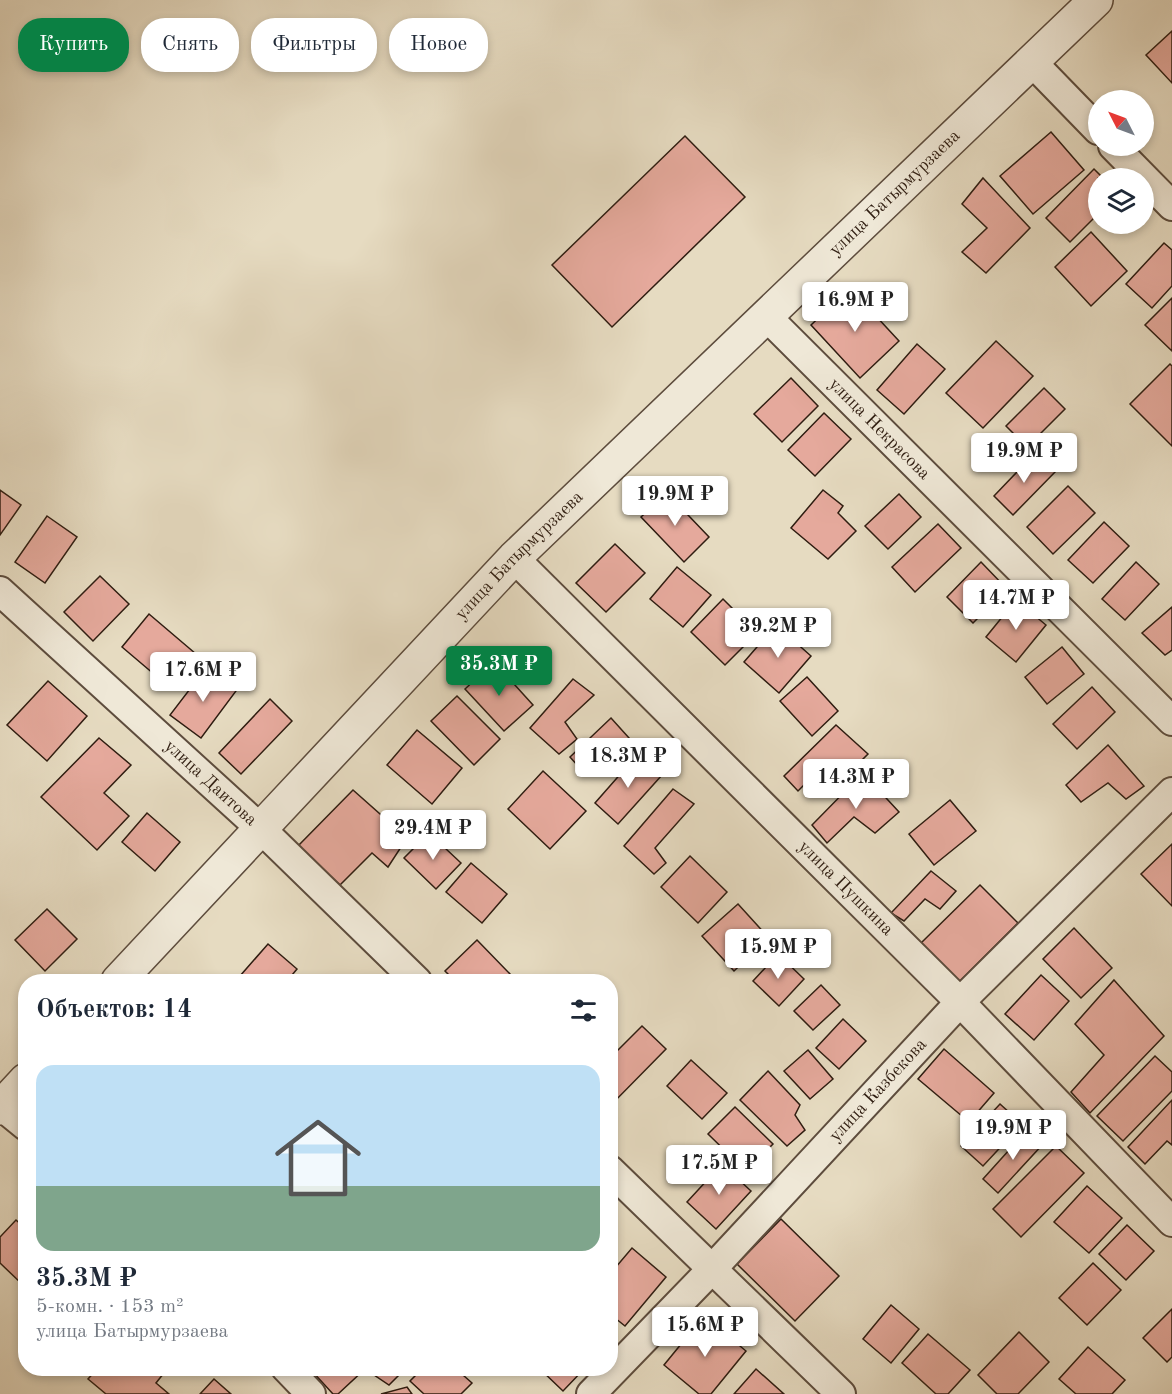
<!DOCTYPE html>
<html lang="ru">
<head>
<meta charset="utf-8">
<style>
  :root { --surface:#fff; --page:#f2f2f3; --text:#1f2937; --muted:#747a83; --accent:#0b8043 }
  body { margin:0; font-family:"Old Standard TT",serif; background:var(--page); color:var(--text); height:100vh; display:flex; flex-direction:column; font-size:22px; white-space:nowrap }
  * { box-sizing:border-box; margin:0 }
  p { font-size:20px; color:var(--muted) }
  .icon { flex:none; width:33px; height:33px; fill:none; stroke:currentColor; stroke-width:2; stroke-linecap:round; stroke-linejoin:round }
  .map { position:relative; flex:1; overflow:hidden }
  .drawer { position:absolute; left:18px; top:974px; width:600px; height:402px; display:flex; flex-direction:column; background:var(--surface); border-radius:24px; box-shadow:0 3px 9px #0003 }
  .drawer>* { flex:none }
  .guide { position:absolute; left:18px; top:18px; width:600px; height:54px; display:flex; gap:12px }
  .needle { width:39px; rotate:312deg }
  .controls { position:absolute; left:1088px; top:90px; display:grid; gap:12px }
  .controls a { display:grid; place-items:center; width:66px; height:66px; border-radius:50%; background:var(--surface); box-shadow:0 3px 9px #0003; font-size:30px }
  .price { position:absolute; translate:-50% -51px; padding:0 14px; border-radius:6px; background:#fff; color:#222; font-size:20px; line-height:39px; filter:drop-shadow(0 2px 3px #0008) }
  .price::after { content:''; position:absolute; left:50%; top:36px; width:18px; height:14px; margin-left:-9px; background:inherit; clip-path:polygon(0 0,100% 0,50% 100%) }
  .price.active { background:var(--accent); color:#fff }
  ul { padding:0; list-style:none }
  li { display:grid; align-content:center; gap:12px; height:318px; padding:0 18px }
  li span { display:grid; place-items:center; height:186px; border-radius:18px; color:#555 }
  li>.icon { margin-inline-start:auto }
  span .icon { width:108px; height:108px; fill:#fffc; stroke-width:1 }
  li b { font-size:26px }
  h2 { display:flex; justify-content:space-between; align-items:center; height:72px; padding:0 18px; font-size:26px }
  .tag { padding:0 21px; border-radius:24px; background:var(--surface); box-shadow:0 3px 9px #0003; font-size:21px; line-height:54px }
  .tag.active { background:var(--accent); color:#fff }
  .map>svg:first-child { display:block }
  .building { fill:#e5a99c; stroke:#2f1d11; stroke-width:1.5 }
  .lines { fill:none; stroke-linecap:round; stroke-linejoin:round }
  .minor-casing { stroke:#5d4c3d; stroke-width:32 }
  .tertiary-casing { stroke:#5d4c3d; stroke-width:36 }
  .minor { stroke:#efe8d7; stroke-width:28 }
  .tertiary { stroke:#efe8d7; stroke-width:33 }
  .labels { text-anchor:middle; dominant-baseline:central; stroke-width:4.5; stroke-linejoin:round; paint-order:stroke }
  .street-label { font-size:18px; fill:#2f1d11; stroke:#efe8d7 }
</style>
</head>
<body>
<div class="map">
<svg width="1172" height="1394" viewBox="0 0 1172 1394">
  <rect width="100%" height="100%" fill="#e6dbc1"/>
  <filter id="stains"><feTurbulence type="fractalNoise" baseFrequency=".00333" numOctaves="4"/><feColorMatrix values="0 0 0 0 .2 0 0 0 0 .09 0 0 0 0 .02 0 0 0 .5 -.17"/></filter>
  <radialGradient id="worn" r=".72"><stop offset=".6" stop-color="#630" stop-opacity="0"/><stop offset="1" stop-color="#630" stop-opacity=".3"/></radialGradient>
  <g class="building">
    <path d="M1172,31v52l-26,-28z"/>
    <path d="M1051,132l33,38 -51,44 -33,-38z"/>
    <path d="M685,136l60,61 -133,130 -60,-62z"/>
    <path d="M1094,169l9,9h-5v36l-28,28 -24,-24z"/>
    <path d="M983,178l47,50 -44,45 -24,-21 25,-24 -25,-24z"/>
    <path d="M1091,232l36,39 -36,35 -36,-39z"/>
    <path d="M1164,243l8,7v36l-20,22 -26,-24z"/>
    <path d="M850,288l49,53 -39,37 -49,-53z"/>
    <path d="M1172,298v53l-27,-26z"/>
    <path d="M996,341l37,35 -50,52 -37,-35z"/>
    <path d="M917,344l28,25 -41,45 -27,-24z"/>
    <path d="M1170,364l2,2v80l-42,-42z"/>
    <path d="M791,378l27,28 -36,36 -28,-28z"/>
    <path d="M1044,388l21,21 -38,38 -21,-21z"/>
    <path d="M824,413l27,26 -36,37 -27,-26z"/>
    <path d="M1035,453l20,19 -42,43 -19,-19z"/>
    <path d="M1068,486l27,27 -42,41 -26,-27z"/>
    <path d="M0,490l21,15 -21,30z"/>
    <path d="M823,490l20,16 -5,7 18,18 -28,28 -37,-31z"/>
    <path d="M667,493l42,44 -25,25 -43,-45z"/>
    <path d="M899,494l22,23 -33,32 -23,-23z"/>
    <path d="M47,516l30,21 -32,46 -30,-21z"/>
    <path d="M1104,522l25,24 -36,37 -25,-23z"/>
    <path d="M938,524l23,24 -46,44 -23,-25z"/>
    <path d="M615,544l30,29 -39,39 -30,-29z"/>
    <path d="M981,562l26,27 -34,34 -26,-26z"/>
    <path d="M1136,562l23,22 -34,36 -23,-21z"/>
    <path d="M677,567l34,28 -28,32 -33,-28z"/>
    <path d="M100,576l29,28 -36,37 -29,-29z"/>
    <path d="M723,599l34,34 -32,32 -34,-33z"/>
    <path d="M1016,600l30,25 -30,37 -30,-25z"/>
    <path d="M1172,607v43l-7,5 -23,-22z"/>
    <path d="M149,614l47,40 -28,32 -46,-39z"/>
    <path d="M776,625l35,31 -32,37 -35,-31z"/>
    <path d="M1062,647l22,27 -37,30 -22,-27z"/>
    <path d="M494,662l39,43 -29,26 -39,-42z"/>
    <path d="M206,668l30,23 -35,47 -31,-23z"/>
    <path d="M807,677l31,34 -26,25 -32,-35z"/>
    <path d="M573,679l21,16 -29,27 12,17 -18,15 -29,-26z"/>
    <path d="M48,681l39,35 -40,45 -40,-36z"/>
    <path d="M1092,687l23,25 -38,37 -24,-25z"/>
    <path d="M457,696l43,43 -26,26 -43,-44z"/>
    <path d="M270,699l22,22 -51,53 -22,-21z"/>
    <path d="M611,718l18,20 -42,38 -17,-19z"/>
    <path d="M836,725l32,29 -31,31 -16,-17 -23,23 -14,-15z"/>
    <path d="M417,730l45,38 -30,36 -45,-39z"/>
    <path d="M99,738l32,27 -27,28 25,23 -32,34 -56,-53z"/>
    <path d="M1108,745l36,41 -18,13 -18,-16 -27,19 -15,-17z"/>
    <path d="M638,754l24,21 -44,49 -23,-21z"/>
    <path d="M543,771l43,40 -36,38 -42,-40z"/>
    <path d="M863,773l36,39 -24,21 -21,-16 -27,26 -15,-18z"/>
    <path d="M673,789l21,15 -39,44 11,15 -12,11 -30,-28z"/>
    <path d="M353,790l54,48 -19,29 -16,-14 -32,32 -42,-39z"/>
    <path d="M950,800l26,31 -42,34 -25,-31z"/>
    <path d="M147,813l33,29 -25,29 -33,-29z"/>
    <path d="M429,833l32,30 -25,26 -32,-31z"/>
    <path d="M1172,844v62l-31,-32z"/>
    <path d="M690,856l37,36 -29,31 -37,-36z"/>
    <path d="M471,863l36,31 -25,29 -36,-31z"/>
    <path d="M931,871l25,20 -16,18 -15,-10 -21,22 -13,-8z"/>
    <path d="M980,885l38,38 -60,60 -38,-39z"/>
    <path d="M738,904l31,34 -35,33 -32,-35z"/>
    <path d="M47,909l30,30 -32,32 -30,-31z"/>
    <path d="M1074,928l38,40 -31,30 -38,-39z"/>
    <path d="M477,940l33,34 -7,7h-48l-10,-10z"/>
    <path d="M268,944l29,25 -10,12h-41l-6,-5z"/>
    <path d="M778,954l26,25 -25,27 -26,-25z"/>
    <path d="M1041,975l28,26 -35,39 -29,-26z"/>
    <path d="M1114,980l50,56 -74,77 -19,-21 33,-37 -29,-31z"/>
    <path d="M821,985l19,20 -27,25 -19,-19z"/>
    <path d="M843,1019l23,22 -27,28 -23,-21z"/>
    <path d="M642,1026l24,23 -56,57v-48z"/>
    <path d="M944,1049l50,44 -25,29 -51,-43z"/>
    <path d="M808,1050l25,29 -23,20 -26,-28z"/>
    <path d="M1155,1056l17,16v19l-49,50 -26,-25z"/>
    <path d="M691,1060l36,33 -25,26 -35,-33z"/>
    <path d="M768,1071l32,34 -5,10 10,15 -18,16 -47,-46z"/>
    <path d="M1172,1100v45l-5,-4 -22,23 -17,-17z"/>
    <path d="M1000,1104l22,20 -39,42 -22,-20z"/>
    <path d="M735,1107l38,37 -27,27 -38,-37z"/>
    <path d="M1028,1129l16,14 -46,50 -15,-14z"/>
    <path d="M1056,1146l28,27 -63,64 -28,-28z"/>
    <path d="M722,1164l29,27 -35,38 -29,-27z"/>
    <path d="M1087,1186l35,32 -33,35 -35,-31z"/>
    <path d="M781,1219l58,57 -44,45 -58,-57z"/>
    <path d="M16,1220l10,9v53l-3,3 -23,-22v-26z"/>
    <path d="M1127,1225l27,26 -28,29 -27,-26z"/>
    <path d="M632,1248l34,29 -41,49 -15,-12v-40z"/>
    <path d="M1093,1263l28,27 -34,35 -28,-27z"/>
    <path d="M891,1305l28,24 -28,34 -28,-24z"/>
    <path d="M1172,1309v48l-5,5 -24,-24z"/>
    <path d="M704,1316l42,35 -35,43h-12l-35,-29z"/>
    <path d="M1019,1332l30,30 -31,32h-21l-19,-19z"/>
    <path d="M928,1334l42,36 -22,24h-12l-34,-31z"/>
    <path d="M1088,1347l37,33 -13,14h-36l-17,-15z"/>
    <path d="M98,1368h70l-12,15 13,11h-63l-18,-15z"/>
    <path d="M314,1368h92l-17,17 -24,-16 -27,25h-5l-22,-24z"/>
    <path d="M423,1368h32l17,15 -11,11h-37l-14,-13z"/>
    <path d="M539,1368h46l-22,23z"/>
    <path d="M756,1369l28,25h-50z"/>
    <path d="M214,1379l17,15h-31z"/>
    <path d="M407,1387l5,7h-31z"/>
  </g>
  <g class="lines">
    <g class="minor-casing">
      <g id="minor">
        <path d="M1031,61l67,69"/>
        <path d="M1113,146l59,60"/>
        <path id="s1" d="M766,316l406,405"/>
        <path id="s2" d="M514,558l446,444 212,220"/>
        <path id="s3" d="M0,591l261,238 156,152"/>
        <path d="M0,1105l26,21"/>
        <path d="M610,1170l231,224"/>
        <path d="M286,1368l25,26"/>
        <path id="s4" d="M591,1394l121,-125 248,-267 212,-210"/>
      </g>
    </g>
    <g class="tertiary-casing">
      <g id="tertiary">
        <path id="s5" d="M118,981l396,-423 582,-558"/>
        <path d="M0,1108l26,-28"/>
      </g>
    </g>
    <use href="#minor" class="minor"/>
    <use href="#tertiary" class="tertiary"/>
  </g>
  <g class="labels">
    <g class="street-label">
      <text stroke="none"><textPath href="#s5" startOffset="1107">улица Батырмурзаева</textPath></text>
      <text stroke="none"><textPath href="#s1" startOffset="160">улица Некрасова</textPath></text>
      <text stroke="none"><textPath href="#s5" startOffset="585">улица Батырмурзаева</textPath></text>
      <text stroke="none"><textPath href="#s3" startOffset="285">улица Даитова</textPath></text>
      <text stroke="none"><textPath href="#s2" startOffset="468">улица Пушкина</textPath></text>
      <text stroke="none"><textPath href="#s4" startOffset="418">улица Казбекова</textPath></text>
    </g>
  </g>
  <rect width="100%" height="100%" filter="url(#stains)"/>
  <rect width="100%" height="100%" fill="url(#worn)"/>
</svg>
<div class="controls">
<a><svg class="needle" viewBox="-14 -14 28 28"><path d="M0-13l5 13h-10z" fill="#e53935"/><path d="M0 13l5-13h-10z" fill="#747a83"/></svg></a>
<a><svg class="icon" aria-label="layers" viewBox="0 0 24 24"><path d="M12 4l9 5-9 5-9-5zM3 14l9 5 9-5"/></svg></a>
</div>
<b class="price" style="left:855px;top:333px">16.9M ₽</b>
<b class="price" style="left:1024px;top:484px">19.9M ₽</b>
<b class="price" style="left:675px;top:527px">19.9M ₽</b>
<b class="price" style="left:1016px;top:631px">14.7M ₽</b>
<b class="price" style="left:778px;top:659px">39.2M ₽</b>
<b class="price active" style="left:499px;top:697px">35.3M ₽</b>
<b class="price" style="left:203px;top:703px">17.6M ₽</b>
<b class="price" style="left:628px;top:789px">18.3M ₽</b>
<b class="price" style="left:856px;top:810px">14.3M ₽</b>
<b class="price" style="left:433px;top:861px">29.4M ₽</b>
<b class="price" style="left:778px;top:980px">15.9M ₽</b>
<b class="price" style="left:1013px;top:1161px">19.9M ₽</b>
<b class="price" style="left:719px;top:1196px">17.5M ₽</b>
<b class="price" style="left:705px;top:1358px">15.6M ₽</b>
<div class="guide">
<a class="tag active">Купить</a>
<a class="tag">Снять</a>
<a class="tag">Фильтры</a>
<a class="tag">Новое</a>
</div>
<section class="drawer">
<h2>Объектов: 14<svg class="icon" aria-label="filters" viewBox="0 0 24 24"><path d="M4 7h16M4 17h16"/><circle cx="9" cy="7" r="2"/><circle cx="15" cy="17" r="2"/></svg></h2>
<ul>
<li><span style="background:linear-gradient(#bfe0f5 65%,#7fa58c 0)"><svg class="icon" aria-label="home" viewBox="0 0 24 24"><path d="M3 11l9-7 9 7M6 9v11h12V9"/></svg></span><div><b>35.3M ₽</b><p>5-комн. · 153 m²</p><p>улица Батырмурзаева</p></div></li>
</ul>
</section>
</div>
</body>
</html>
